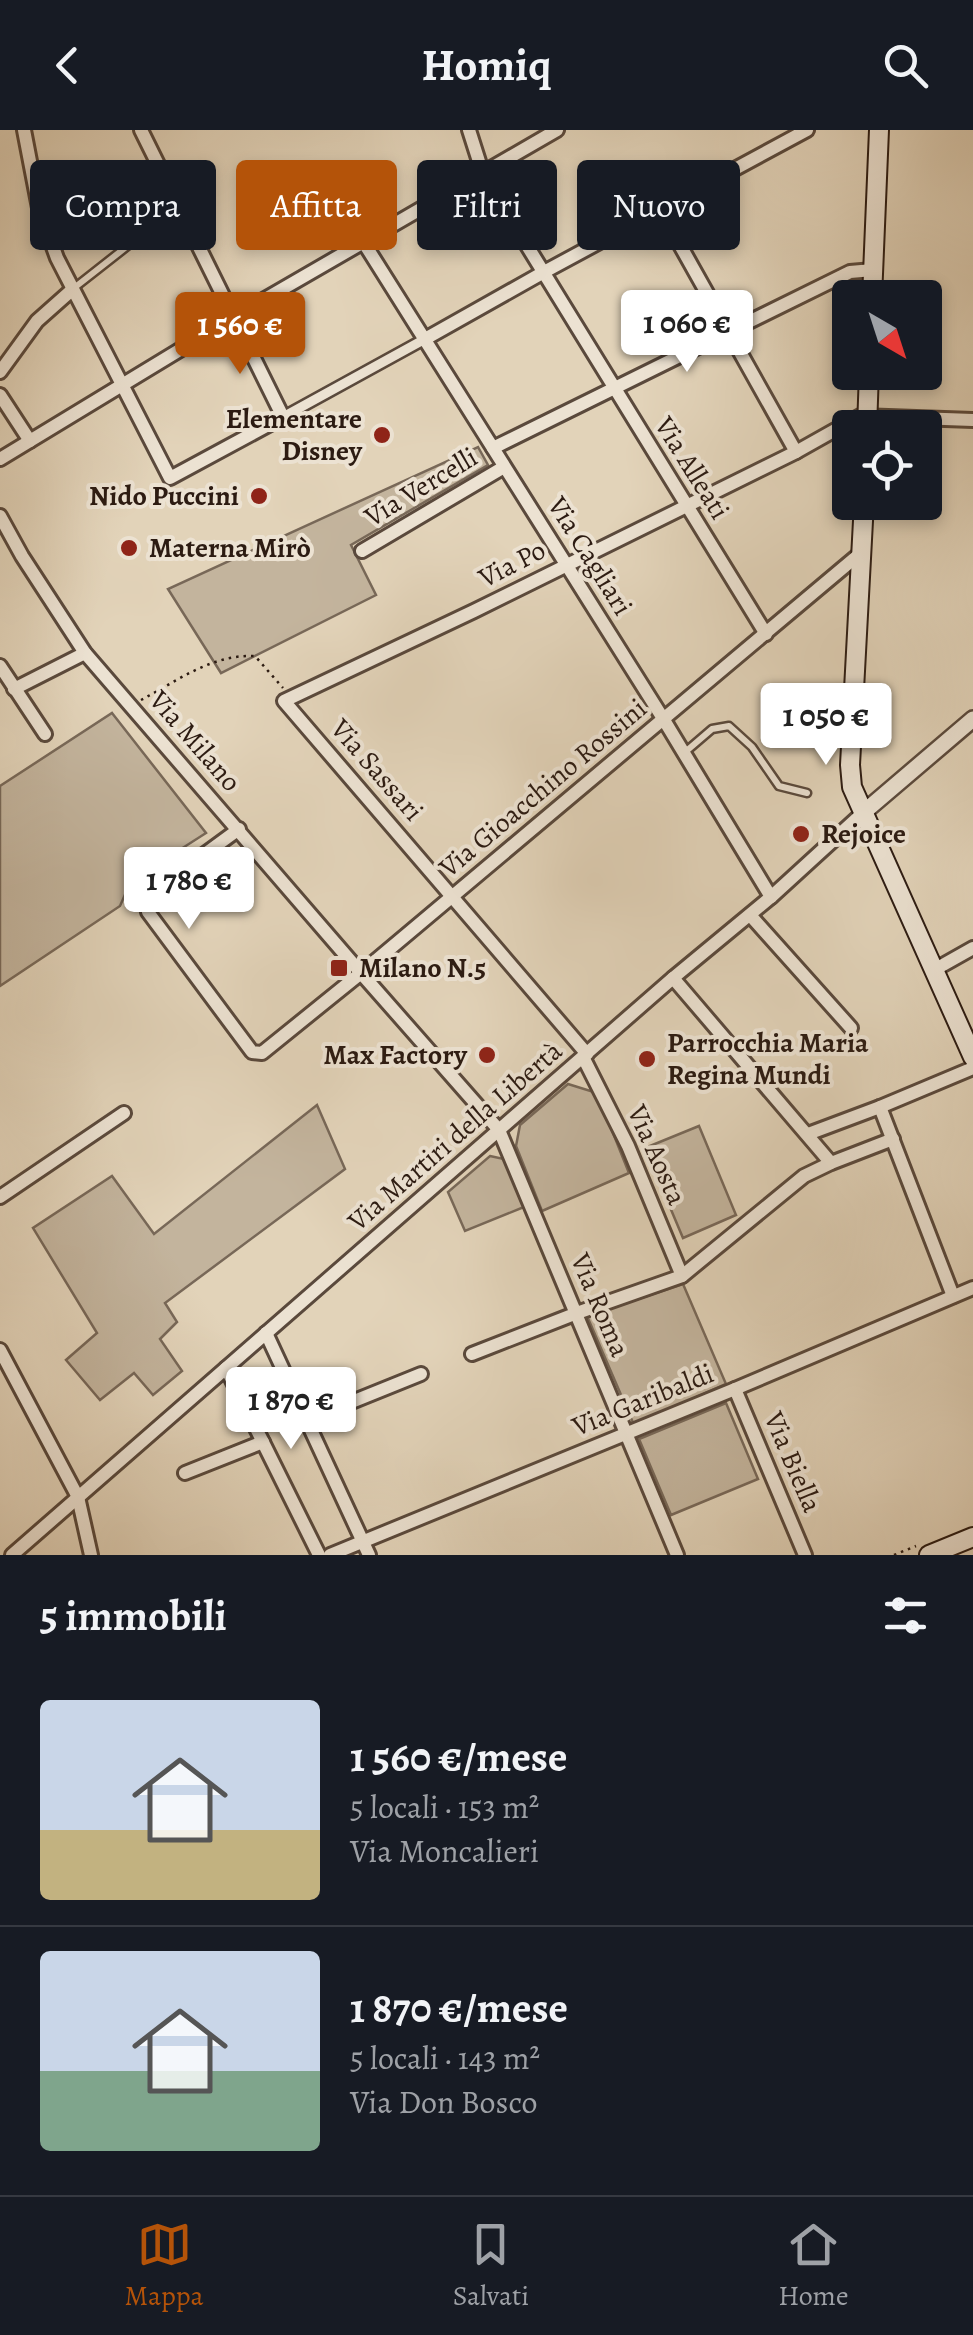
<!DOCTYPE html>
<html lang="it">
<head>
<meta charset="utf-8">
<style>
  :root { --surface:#171b24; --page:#242831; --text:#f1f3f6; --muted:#9ea1a6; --line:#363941; --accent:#b45309 }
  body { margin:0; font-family:Alegreya,serif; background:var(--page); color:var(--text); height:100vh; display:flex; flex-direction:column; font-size:38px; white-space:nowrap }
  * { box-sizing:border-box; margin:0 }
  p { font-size:32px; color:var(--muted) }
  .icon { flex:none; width:55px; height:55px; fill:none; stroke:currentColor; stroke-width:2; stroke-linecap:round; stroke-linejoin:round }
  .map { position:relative; height:1425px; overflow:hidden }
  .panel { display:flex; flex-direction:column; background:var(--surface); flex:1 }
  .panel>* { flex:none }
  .guide { position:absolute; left:30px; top:30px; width:915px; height:90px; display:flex; gap:20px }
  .needle { width:65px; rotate:141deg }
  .fabs { position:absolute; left:832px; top:150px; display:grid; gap:20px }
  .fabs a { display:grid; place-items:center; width:110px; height:110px; border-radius:10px; background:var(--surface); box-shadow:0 5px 15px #0003; font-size:50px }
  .price { position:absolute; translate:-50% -85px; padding:0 22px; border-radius:10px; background:#fff; color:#222; font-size:32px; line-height:65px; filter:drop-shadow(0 2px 5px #0008) }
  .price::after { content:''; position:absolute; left:50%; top:60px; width:30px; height:22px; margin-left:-15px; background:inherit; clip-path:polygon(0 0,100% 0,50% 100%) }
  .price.on { background:var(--accent); color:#fff }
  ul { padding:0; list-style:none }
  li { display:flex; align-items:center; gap:30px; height:250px; padding:0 40px }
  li+li { border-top:2px solid var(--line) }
  li span { display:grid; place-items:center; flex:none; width:280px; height:200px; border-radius:10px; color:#555 }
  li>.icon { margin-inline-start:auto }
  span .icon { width:120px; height:120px; fill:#fffc; stroke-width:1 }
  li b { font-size:42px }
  h2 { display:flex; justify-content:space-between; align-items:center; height:120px; padding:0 40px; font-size:42px }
  .chip { padding:0 35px; border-radius:10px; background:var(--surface); box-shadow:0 5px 15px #0003; font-size:35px; line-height:90px }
  .chip.on { background:var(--accent); color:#fff }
  header { display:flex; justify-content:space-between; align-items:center; height:130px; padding:0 40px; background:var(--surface); font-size:45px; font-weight:700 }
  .dock { display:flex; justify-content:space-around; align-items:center; height:140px; border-top:2px solid var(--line); background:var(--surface); font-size:28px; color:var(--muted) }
  .dock a { display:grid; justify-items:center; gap:5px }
  .dock .on { color:var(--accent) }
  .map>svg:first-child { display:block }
  .green { fill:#c3b49d; stroke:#786858; stroke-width:2.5 }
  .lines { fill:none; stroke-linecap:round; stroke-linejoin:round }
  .minor-tunnel { stroke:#beae98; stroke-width:12; stroke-dasharray:12 6; stroke-linecap:butt }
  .service-casing { stroke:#5a493c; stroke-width:11 }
  .pedestrian-casing { stroke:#5a493c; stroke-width:14 }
  .minor-casing { stroke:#5a493c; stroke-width:18 }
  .tertiary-casing { stroke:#5a493c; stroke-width:20 }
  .secondary-casing { stroke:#2c1b12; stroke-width:22 }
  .path { stroke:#2c1b12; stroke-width:2.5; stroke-dasharray:2.5 5; stroke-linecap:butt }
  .service { stroke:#ece2d2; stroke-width:6 }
  .pedestrian { stroke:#ece2d2; stroke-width:9 }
  .minor { stroke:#ece2d2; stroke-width:12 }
  .tertiary { stroke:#ece2d2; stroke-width:15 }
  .secondary { stroke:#ece2d2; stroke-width:18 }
  .poi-dot { fill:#8f2418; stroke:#ece2d2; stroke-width:4 }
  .labels { text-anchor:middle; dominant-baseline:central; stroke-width:8; stroke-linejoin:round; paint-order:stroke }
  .poi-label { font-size:28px; font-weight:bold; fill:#2c1b12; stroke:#ece2d2; text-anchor:start }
  .street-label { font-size:28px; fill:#2c1b12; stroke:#ece2d2 }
</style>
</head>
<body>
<header><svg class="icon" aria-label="back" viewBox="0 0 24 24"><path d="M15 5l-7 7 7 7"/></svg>Homiq<svg class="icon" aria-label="search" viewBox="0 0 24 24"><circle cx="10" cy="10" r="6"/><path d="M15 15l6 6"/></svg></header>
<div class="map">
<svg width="973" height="1425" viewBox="0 0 973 1425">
  <rect width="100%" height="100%" fill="#e2d3b9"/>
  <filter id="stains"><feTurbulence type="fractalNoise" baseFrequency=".002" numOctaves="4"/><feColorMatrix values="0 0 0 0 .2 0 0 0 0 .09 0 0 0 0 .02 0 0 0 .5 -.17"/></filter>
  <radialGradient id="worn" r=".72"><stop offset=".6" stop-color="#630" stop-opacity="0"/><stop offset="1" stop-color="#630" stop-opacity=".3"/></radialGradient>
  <g class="green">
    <path d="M478,317l10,18 -137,80 25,50 -155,78 -53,-84z"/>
    <path d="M112,583l94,120 -75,48 -11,25 -120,80v-200z"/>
    <path d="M568,954l29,9 32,80 -87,38 -26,-65 4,-21z"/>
    <path d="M317,975l28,64 -180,134 12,19 -17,17 22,32 -29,24 -19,-22 -34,27 -34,-40 31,-27 -64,-105 79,-52 42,58z"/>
    <path d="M699,996l37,89 -53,23 -38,-90z"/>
    <path d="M490,1026l14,3 20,48 -59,24 -17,-39z"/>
    <path d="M683,1154l43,100 -92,41 -47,-109z"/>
    <path d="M726,1273l32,76 -87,36 -32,-76z"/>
  </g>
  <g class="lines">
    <path class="minor-tunnel" d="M668,92l12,23"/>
    <g class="service-casing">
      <g id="service">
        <path d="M74,158l56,-44"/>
        <path d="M684,623l28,-24 17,-3 23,21 27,39 28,7"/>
      </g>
    </g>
    <g class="pedestrian-casing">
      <path id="pedestrian" d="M283,287l142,-78"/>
    </g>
    <g class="minor-casing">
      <g id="minor">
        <path d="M24,0l15,78 18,50 113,220 113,-61 -142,-287"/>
        <path d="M469,0l14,44 283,460"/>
        <path d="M338,44h5l35,61"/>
        <path d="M364,113l300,477 107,177"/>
        <path d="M680,115l116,207"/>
        <path d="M425,209l119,-67 263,-142"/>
        <path d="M0,242l37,-51 36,-32"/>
        <path d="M0,265l30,46"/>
        <path d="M493,318l357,-176 23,-2"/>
        <path d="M0,329l234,-142 323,-187"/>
        <path d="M0,386l22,40 63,97 276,320 138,157 178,425"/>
        <path d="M362,421l142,-84"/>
        <path d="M0,536l45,68"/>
        <path d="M14,559l71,-36"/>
        <path d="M239,699l-86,63 -7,9 2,11 104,140 10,1 99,-80 501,-421"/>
        <path d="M750,785l101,113"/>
        <path d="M934,840l39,-22"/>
        <path d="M673,848l158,185"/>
        <path d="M587,924l-303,-353 190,-90 322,-159 64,-36 113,4"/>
        <path d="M583,927l45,89 54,130"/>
        <path d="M880,977l73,189"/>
        <path d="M808,1004l72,-27 93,-39"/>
        <path d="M0,1067l124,-84"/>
        <path d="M266,1203l103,222"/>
        <path d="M0,1220l78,147 13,58"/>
        <path d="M472,1224l105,-41 105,-37 122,-100 27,-13 62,-24"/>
        <path d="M226,1238l93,187"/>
        <path d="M735,1259l70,166"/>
        <path d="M307,1290l114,-46"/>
        <path d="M185,1343l78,-31"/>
        <path d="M12,1425l661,-577 98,-81 93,-85"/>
        <path d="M330,1425l405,-166 238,-101"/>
      </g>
    </g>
    <g class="tertiary-casing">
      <path id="tertiary" d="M864,682l109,-93"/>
    </g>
    <g class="secondary-casing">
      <g id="secondary">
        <path d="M872,168l7,-168"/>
        <path d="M867,298l2,-56"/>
        <path d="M864,372l-14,263 2,22 121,270"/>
        <path d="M929,1425l44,-18"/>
      </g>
    </g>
    <g class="path">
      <path d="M141,570c36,-19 71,-46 114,-44l28,32"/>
      <path d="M894,1425l22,-9"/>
    </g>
    <use href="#service" class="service"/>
    <use href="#pedestrian" class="pedestrian"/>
    <use href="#minor" class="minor"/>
    <use href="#tertiary" class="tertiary"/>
    <use href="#secondary" class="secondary"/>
  </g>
  <g class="poi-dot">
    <circle cx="382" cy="305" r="10"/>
    <circle cx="259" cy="366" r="10"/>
    <circle cx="129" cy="418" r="10"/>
    <circle cx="801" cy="704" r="10"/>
    <rect x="329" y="828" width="20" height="20" rx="5"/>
    <circle cx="487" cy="925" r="10"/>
    <circle cx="647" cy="929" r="10"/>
  </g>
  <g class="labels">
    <g class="poi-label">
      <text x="362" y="289" text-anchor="end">Elementare<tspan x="362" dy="32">Disney</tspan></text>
      <text x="239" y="366" text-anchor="end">Nido Puccini</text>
      <text x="149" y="418">Materna Mirò</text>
      <text x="821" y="704">Rejoice</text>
      <text x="359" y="838">Milano N.5</text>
      <text x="667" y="913">Parrocchia Maria<tspan x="667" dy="32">Regina Mundi</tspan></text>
      <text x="467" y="925" text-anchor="end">Max Factory</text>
    </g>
    <g class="street-label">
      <text transform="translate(692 338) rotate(58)">Via Alleati</text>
      <text transform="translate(421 357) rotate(-31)">Via Vercelli</text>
      <text transform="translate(590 426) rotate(58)">Via Cagliari</text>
      <text transform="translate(512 434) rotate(-27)">Via Po</text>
      <text transform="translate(195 611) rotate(49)">Via Milano</text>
      <text transform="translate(377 640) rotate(49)">Via Sassari</text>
      <text transform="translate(543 658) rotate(-40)">Via Gioacchino Rossini</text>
      <text transform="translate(455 1006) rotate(-41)">Via Martiri della Libertà</text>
      <text transform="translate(657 1025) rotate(66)">Via Aosta</text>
      <text transform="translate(600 1175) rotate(67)">Via Roma</text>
      <text transform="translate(643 1270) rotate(-22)">Via Garibaldi</text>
      <text transform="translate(793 1332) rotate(67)">Via Biella</text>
    </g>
  </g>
  <rect width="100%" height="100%" filter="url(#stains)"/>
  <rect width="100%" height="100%" fill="url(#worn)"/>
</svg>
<div class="fabs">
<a><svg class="needle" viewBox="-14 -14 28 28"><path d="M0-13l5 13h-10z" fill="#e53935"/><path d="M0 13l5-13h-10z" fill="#9ea1a6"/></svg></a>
<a><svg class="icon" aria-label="locate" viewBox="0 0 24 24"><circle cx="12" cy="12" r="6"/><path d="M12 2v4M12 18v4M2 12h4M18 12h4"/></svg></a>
</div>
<b class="price" style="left:687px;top:245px">1 060 €</b>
<b class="price on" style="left:240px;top:247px">1 560 €</b>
<b class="price" style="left:826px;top:638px">1 050 €</b>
<b class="price" style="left:189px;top:802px">1 780 €</b>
<b class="price" style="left:291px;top:1322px">1 870 €</b>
<div class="guide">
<a class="chip">Compra</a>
<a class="chip on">Affitta</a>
<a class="chip">Filtri</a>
<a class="chip">Nuovo</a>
</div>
</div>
<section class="panel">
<h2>5 immobili<svg class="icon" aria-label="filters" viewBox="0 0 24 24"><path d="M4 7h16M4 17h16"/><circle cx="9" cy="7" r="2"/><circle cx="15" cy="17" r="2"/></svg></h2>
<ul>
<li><span style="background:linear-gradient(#c9d6e8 65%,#c2b280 0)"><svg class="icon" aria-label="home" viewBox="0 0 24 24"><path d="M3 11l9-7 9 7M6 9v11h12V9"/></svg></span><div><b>1 560 €/mese</b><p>5 locali · 153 m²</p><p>Via Moncalieri</p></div></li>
<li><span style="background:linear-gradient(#c9d6e8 60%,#7fa58c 0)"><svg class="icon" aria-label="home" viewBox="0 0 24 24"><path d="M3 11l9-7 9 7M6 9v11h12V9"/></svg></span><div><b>1 870 €/mese</b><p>5 locali · 143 m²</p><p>Via Don Bosco</p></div></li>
</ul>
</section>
<nav class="dock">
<a class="on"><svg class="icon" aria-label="map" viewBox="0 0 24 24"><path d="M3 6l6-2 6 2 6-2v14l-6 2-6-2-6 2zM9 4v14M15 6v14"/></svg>Mappa</a>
<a><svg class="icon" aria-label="saved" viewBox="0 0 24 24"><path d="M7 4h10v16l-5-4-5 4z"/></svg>Salvati</a>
<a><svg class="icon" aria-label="home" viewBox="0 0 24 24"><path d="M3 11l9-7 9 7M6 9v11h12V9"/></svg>Home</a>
</nav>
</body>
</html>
